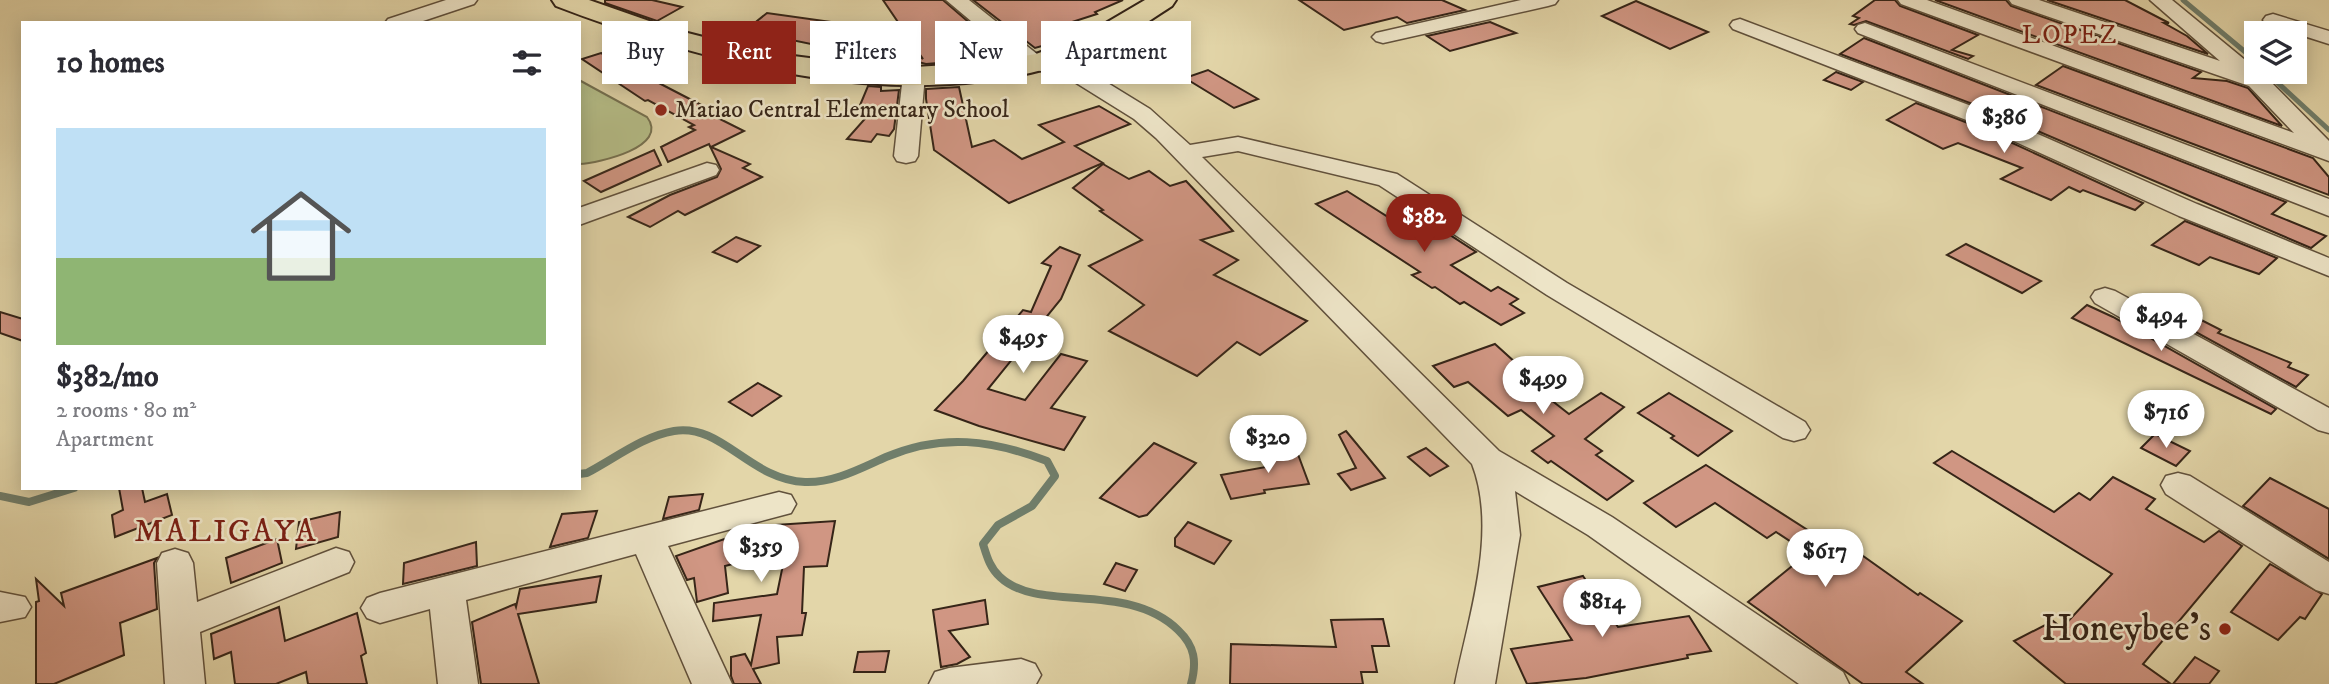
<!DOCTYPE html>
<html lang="en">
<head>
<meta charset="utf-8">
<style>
  :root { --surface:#fff; --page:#f7f7f7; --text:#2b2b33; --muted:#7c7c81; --line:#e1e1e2; --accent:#8f2418 }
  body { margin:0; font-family:"IM FELL DW Pica",serif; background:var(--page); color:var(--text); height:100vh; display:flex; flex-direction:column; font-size:26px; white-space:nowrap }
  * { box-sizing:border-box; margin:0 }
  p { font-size:23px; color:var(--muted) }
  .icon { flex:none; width:38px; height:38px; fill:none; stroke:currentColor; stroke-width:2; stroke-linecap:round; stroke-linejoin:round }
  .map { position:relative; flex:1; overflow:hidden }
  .details { position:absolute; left:21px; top:21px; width:560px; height:469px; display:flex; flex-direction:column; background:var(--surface); border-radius:0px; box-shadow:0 4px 18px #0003 }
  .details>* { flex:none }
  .guide { position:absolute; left:602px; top:21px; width:665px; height:63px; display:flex; gap:14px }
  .buttons { position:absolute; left:2244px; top:21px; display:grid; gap:14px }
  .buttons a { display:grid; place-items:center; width:63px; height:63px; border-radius:0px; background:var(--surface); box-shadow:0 4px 18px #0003; font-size:35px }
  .price { position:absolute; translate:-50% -60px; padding:0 16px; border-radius:24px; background:#fff; color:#222; font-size:23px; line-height:46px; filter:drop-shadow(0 2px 4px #0008) }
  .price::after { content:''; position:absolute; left:50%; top:42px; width:21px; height:16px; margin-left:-10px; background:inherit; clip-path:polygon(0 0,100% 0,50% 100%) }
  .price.active { background:var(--accent); color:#fff }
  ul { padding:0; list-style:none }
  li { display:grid; align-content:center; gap:14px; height:371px; padding:0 35px }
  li+li { border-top:2px solid var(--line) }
  li span { display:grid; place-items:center; height:217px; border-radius:0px; color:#555 }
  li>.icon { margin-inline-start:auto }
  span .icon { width:126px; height:126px; fill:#fffc; stroke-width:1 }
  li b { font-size:30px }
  h2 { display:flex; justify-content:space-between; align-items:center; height:84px; padding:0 35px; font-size:30px }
  .pill { padding:0 24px; border-radius:0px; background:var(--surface); box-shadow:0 4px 18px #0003; font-size:24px; line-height:63px }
  .pill.active { background:var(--accent); color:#fff }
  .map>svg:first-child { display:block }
  .green { fill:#b5bd87; stroke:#767150; stroke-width:2 }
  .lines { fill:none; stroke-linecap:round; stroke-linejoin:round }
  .stream-far1 { stroke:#707e6b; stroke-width:5 }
  .stream { stroke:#707e6b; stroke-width:8 }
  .building { fill:#d09683; stroke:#362518; stroke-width:2 }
  .minor-casing { stroke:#61513c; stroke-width:3 }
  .highway-casing { stroke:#362518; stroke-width:4 }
  .minor { fill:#ede4c7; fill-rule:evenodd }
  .highway { fill:#e3d6a9; fill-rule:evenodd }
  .poi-dot { fill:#8f2418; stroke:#ede4c7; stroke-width:2.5 }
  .labels { text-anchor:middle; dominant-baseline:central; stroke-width:5; stroke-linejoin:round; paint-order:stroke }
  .far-poi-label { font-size:24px; fill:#362518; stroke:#ede4c7; text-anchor:start }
  .far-neighbourhood-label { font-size:26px; letter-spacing:2px; fill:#7a1f14; stroke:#ede4c7 }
  .neighbourhood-label { font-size:32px; letter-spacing:2px; fill:#7a1f14; stroke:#ede4c7 }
  .near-poi-label { font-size:37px; fill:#362518; stroke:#ede4c7; text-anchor:end }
</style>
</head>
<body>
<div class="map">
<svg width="2329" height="684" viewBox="0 0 2329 684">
  <rect width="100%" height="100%" fill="#e3d6a9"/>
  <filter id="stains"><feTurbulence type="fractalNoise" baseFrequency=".00286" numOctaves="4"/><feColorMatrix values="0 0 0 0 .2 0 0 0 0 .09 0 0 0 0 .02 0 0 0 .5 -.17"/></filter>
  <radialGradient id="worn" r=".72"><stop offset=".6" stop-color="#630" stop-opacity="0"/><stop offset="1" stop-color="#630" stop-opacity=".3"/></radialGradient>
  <path class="green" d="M579,80l68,37c23,30 -48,46 -68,47z"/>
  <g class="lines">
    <g class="stream-far1">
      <path d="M2183,0l73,61"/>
      <path d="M2266,72l63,58"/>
    </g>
    <g class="stream">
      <path d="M579,474l8,-1c27,-14 56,-37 87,-42 48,-8 76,49 131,51 29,1 56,-14 81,-25 56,-24 106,-17 161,4l8,15 -23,30 -34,19 -15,19c4,13 7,24 17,33 39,37 127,3 178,53 17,16 19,32 13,54"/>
      <path d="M0,496l29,6 45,-14"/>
    </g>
  </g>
  <g class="building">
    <path d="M605,0h47l30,7 -25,14 -52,-18z"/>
    <path d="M883,0h60l58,50 -38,11 -37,3 -82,-21 -9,6 -72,-15 -16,11 -31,-7 24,-15 12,2 15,-12 114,16 42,30z"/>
    <path d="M973,0h150l-28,12 2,2 -25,8 16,9 -7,4 -46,13z"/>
    <path d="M1299,0h143l23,10 -58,13 -10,-6 -53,13z"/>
    <path d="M1875,0h20l5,6 78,29 -26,15 21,6 -5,3 -102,-38 -12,4 -4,-1 9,-6 -6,-2z"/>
    <path d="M1935,0h71l5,6 190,66 -8,6 34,3 21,7 34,38z"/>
    <path d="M2047,0h78l44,23h-5l23,13 21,18z"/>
    <path d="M1636,1l72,31 -38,17 -68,-33z"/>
    <path d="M1490,22l26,11 -66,18 -23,-15z"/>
    <path d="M1864,38l422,164 -14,12 54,22 -15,12 -320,-137 -151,-57z"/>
    <path d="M1114,45l17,10 -33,11 -13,-7z"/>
    <path d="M601,53l108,56 -5,2 40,20 -33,16 39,17 -7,4 19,9 -77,38 -7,-4 -28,16 -22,-10 42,-22 47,-18 4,-8 -12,-25 -41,18 -7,-15 34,-17 -6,-3 5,-2 -46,-25 -3,1 -63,-42z"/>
    <path d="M2063,66l250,92 16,19v18l-293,-110z"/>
    <path d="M1208,70l50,29 -24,9 -49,-30z"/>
    <path d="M1836,72l27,10 -12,8 -27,-10z"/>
    <path d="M868,86l13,1v4l18,-1 -5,39 -5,7 -12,-2 -6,8 -24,-3 24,-27 -13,-2z"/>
    <path d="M959,87l13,60 22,-7 28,19 42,-17 -25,-17 60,-19 31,18 -55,22 28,17 -94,40 -75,-53 -8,-51v-10z"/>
    <path d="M1916,103l57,22 170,78 -8,7 -52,-20 -3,2 -11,-5 -18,13 -50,-21 21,-11 -64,-25 -15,6 -56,-29z"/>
    <path d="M654,150l7,15 -60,27 -17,-11z"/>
    <path d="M1103,164l26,15 20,-8 21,15 16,-5 47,50 -32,9 37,20 -24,15 93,46 -47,34 -23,-13 -40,34 -88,-45 35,-26 -55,-39 53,-26 -42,-29 3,-1 -30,-22z"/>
    <path d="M1347,191l49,31 20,-9 60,39 -25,13 40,26 7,-4 20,12 -8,5 14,9 -23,12 -37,-23 -4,2 -25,-17 -3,1 -20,-13 8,-3 -104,-68z"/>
    <path d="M2185,221l92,37 -18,16 -49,-17 -11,8 -47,-20z"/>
    <path d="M736,237l24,9 -23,16 -24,-10z"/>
    <path d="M1966,244l75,37 -19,12 -75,-38z"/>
    <path d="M1060,247l20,8 -19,44 -73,90 37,11 36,-46 26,7 -36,47 34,9 -21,33 -85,-24 -44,-16 28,-29 60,-71 8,2 20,-46 -9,-3z"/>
    <path d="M2162,300l59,30 -3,3 73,30 -3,4 20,8 -12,12 -144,-79z"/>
    <path d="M2087,305l26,12 163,92 -5,5 -199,-96z"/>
    <path d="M0,312l23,7v22l-23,-8z"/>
    <path d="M1495,344l22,20 -8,3 60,47 32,-21 23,14 -39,32 17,12 -6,4 37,26 -26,19 -56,-39 -3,2 -16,-12 22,-15 -33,-26 -13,6 -40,-34 -14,5 -21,-21z"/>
    <path d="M758,383l23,13 -29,20 -23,-14z"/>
    <path d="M1669,393l63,38 -34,25 -27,-18 3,-2 -36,-23z"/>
    <path d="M1346,431l39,47 -34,12 -13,-16 18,-6 -17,-33z"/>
    <path d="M2155,434l35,17 -14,15 -35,-18z"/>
    <path d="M1154,443l42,20 -49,52 -8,2 -39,-19z"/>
    <path d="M1426,448l22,18 -18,10 -22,-19z"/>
    <path d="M1296,449l13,35 -45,6 1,3 -34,6 -10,-24 45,-8 -5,-13z"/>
    <path d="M1952,451l102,61 25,-19 11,7 23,-23 42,22 -9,10 58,33 15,-11 23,15 -99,118 28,20h-105l-52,-43 39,-20 9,7 50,-54 -178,-111z"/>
    <path d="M1706,465l108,69 4,-3 35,22 3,-2 62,44 2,-2 42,28 -56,51 17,12h-60l-115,-82 60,-49 -32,-21 -9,6 -52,-35 -39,24 -32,-24z"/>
    <path d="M2270,478l59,31v50l-86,-53z"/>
    <path d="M119,488h23l3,14 22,-8 5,21 -57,22 -3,-22 11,-5z"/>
    <path d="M703,494l-4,16 -36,9 6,-22z"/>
    <path d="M597,511l-9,27 -38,9 12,-33z"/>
    <path d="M340,512l-2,25 -42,12 3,-27z"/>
    <path d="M835,521l-8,45 -23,1 -2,46h4l-4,22 -25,2 2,26 -26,6 8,15h-27l-3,-8v-19l14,-3 6,11 10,-50 -48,6 1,-18 63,-9 9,-44 -61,16 3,27 -31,9 -3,-24 -7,2 -11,-24 74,-26 25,-5z"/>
    <path d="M1188,522l43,19 -17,23 -39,-18v-8z"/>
    <path d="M277,539l5,24 -51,20 -5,-25z"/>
    <path d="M476,542l1,24 -74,18 1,-21z"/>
    <path d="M157,558l-3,5 3,46 -37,14 4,32 -70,29h-18v-82l3,-1 -3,-22 28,27 -3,-13z"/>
    <path d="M1116,563l21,7 -12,21 -21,-7z"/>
    <path d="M2270,564l52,30 -17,25 -5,-2 -22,23 -47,-28z"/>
    <path d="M601,576l-5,26 -78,12 21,70h-58l-9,-62 43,-18 1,3 4,-18z"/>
    <path d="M1583,576l35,51 71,-11 22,35 -24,4 1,3 -102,20 -59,6 -16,-35 61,-9 -34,-53z"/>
    <path d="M985,600l3,24 -39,7 21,26 -13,7 -16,3 -8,-57z"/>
    <path d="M279,607l6,34 72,-28 9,40 -5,3 6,28h-59l-2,-12 -30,12h-41l-4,-32 -17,7 -3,-25z"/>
    <path d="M1383,619l6,27h-17l5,26h-16l2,12h-133l1,-40 105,3 -5,-27z"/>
    <path d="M889,651l-4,21h-31l4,-20z"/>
    <path d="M2195,657l24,14 -10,13h-36z"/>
  </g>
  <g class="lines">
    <g class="minor-casing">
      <g id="minor">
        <path d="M446,0h31l-3,4 -57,19h-32l3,-4z"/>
        <path d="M946,0h23l73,58 38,8 70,43 40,36 48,-8 159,37 170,109 238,139 5,8 -5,8 -11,3 -11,-3 -236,-143 -168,-110 -141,-34 -36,6 297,294 113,66 231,155 6,12h-50l-211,-149 -73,-44 5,44 -25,149h-40c14,-69 43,-153 17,-220l-316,-326 -22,-19 -69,-43 -38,-8z"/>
        <path d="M1521,0h37l-3,4 -7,2 -165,37 -7,-2 -4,-4 4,-4z"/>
        <path d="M1898,0h29l367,133 -45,-47 -237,-82 -3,-4h30l181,61 -70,-61h22l84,69v3l9,4 64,65v20l-428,-157z"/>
        <path d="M2273,14l56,17v13l-63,-20 -3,-4 3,-4z"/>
        <path d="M1740,19l250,94 207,91 132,54v18l-150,-60 -205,-93 -241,-94 -3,-4 3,-4z"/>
        <path d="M1865,23l464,176v17l-471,-183 -3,-4 3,-4z"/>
        <path d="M914,68l8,2 3,5 -7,81 -3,5 -9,2 -9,-2 -3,-5 9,-81 3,-5z"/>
        <path d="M707,163l9,2 3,5 -3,5 -137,50v-17z"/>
        <path d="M2105,288l10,3 214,117v25l-11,-3 -223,-127 -4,-6 4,-6z"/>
        <path d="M2178,473l12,3 139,86v32l-13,-4 -150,-96 -5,-9 5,-9z"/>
        <path d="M779,492l12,3 5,9 -5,9 -123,33 64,138h-40l-56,-130 -170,46 12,84h-40l-8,-75 -50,14 -13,-5 -6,-10 6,-10 13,-5z"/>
        <path d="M336,548l13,4 5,10 -5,10 -149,60 5,52h-40l-8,-121 5,-10 13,-4 13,4 5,10 4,39z"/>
        <path d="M0,592l25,5 6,10 -6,10 -25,5z"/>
        <path d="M1021,659l14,5 6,11 -5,9h-107l6,-12 14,-4z"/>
      </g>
    </g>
    <g class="highway-casing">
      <path id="highway" d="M552,0h37l83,29 90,23 102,13 51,2 65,-4 56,-9 46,-17 63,-37h31l-4,6c-31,20 -62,42 -97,54 -165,58 -362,6 -519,-54z"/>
    </g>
    <use href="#minor" class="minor"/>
    <use href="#highway" class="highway"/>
  </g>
  <g class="poi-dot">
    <circle cx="661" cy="110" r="7"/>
    <circle cx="2225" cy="629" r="7"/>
  </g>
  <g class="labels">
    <g class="far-poi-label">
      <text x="675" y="110">Matiao Central Elementary School</text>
    </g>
    <g class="far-neighbourhood-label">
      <text x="2070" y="35">LOPEZ</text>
    </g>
    <g class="neighbourhood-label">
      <text x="226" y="532">MALIGAYA</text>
    </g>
    <g class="near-poi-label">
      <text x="2211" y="629">Honeybee's</text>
    </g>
  </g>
  <rect width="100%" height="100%" filter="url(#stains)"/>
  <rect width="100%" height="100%" fill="url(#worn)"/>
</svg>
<div class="buttons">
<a><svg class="icon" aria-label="layers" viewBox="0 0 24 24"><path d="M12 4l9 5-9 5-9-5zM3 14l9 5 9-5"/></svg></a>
</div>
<b class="price" style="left:2004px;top:155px">$386</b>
<b class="price active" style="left:1424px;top:254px">$382</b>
<b class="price" style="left:2161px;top:353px">$494</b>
<b class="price" style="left:1023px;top:375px">$495</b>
<b class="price" style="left:1543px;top:416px">$499</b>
<b class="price" style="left:2166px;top:450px">$716</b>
<b class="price" style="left:1268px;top:475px">$320</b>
<b class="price" style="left:761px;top:584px">$359</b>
<b class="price" style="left:1825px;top:589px">$617</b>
<b class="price" style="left:1602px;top:639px">$814</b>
<div class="guide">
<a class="pill">Buy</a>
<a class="pill active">Rent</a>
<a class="pill">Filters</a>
<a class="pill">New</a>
<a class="pill">Apartment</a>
</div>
<section class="details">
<h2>10 homes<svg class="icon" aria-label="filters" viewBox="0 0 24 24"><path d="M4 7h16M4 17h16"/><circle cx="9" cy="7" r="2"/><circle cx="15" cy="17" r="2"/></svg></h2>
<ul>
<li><span style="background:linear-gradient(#bfe0f5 60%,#8fb573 0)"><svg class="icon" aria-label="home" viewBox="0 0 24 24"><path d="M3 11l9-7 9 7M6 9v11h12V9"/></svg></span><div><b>$382/mo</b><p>2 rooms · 80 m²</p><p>Apartment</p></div></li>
</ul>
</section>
</div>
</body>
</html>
